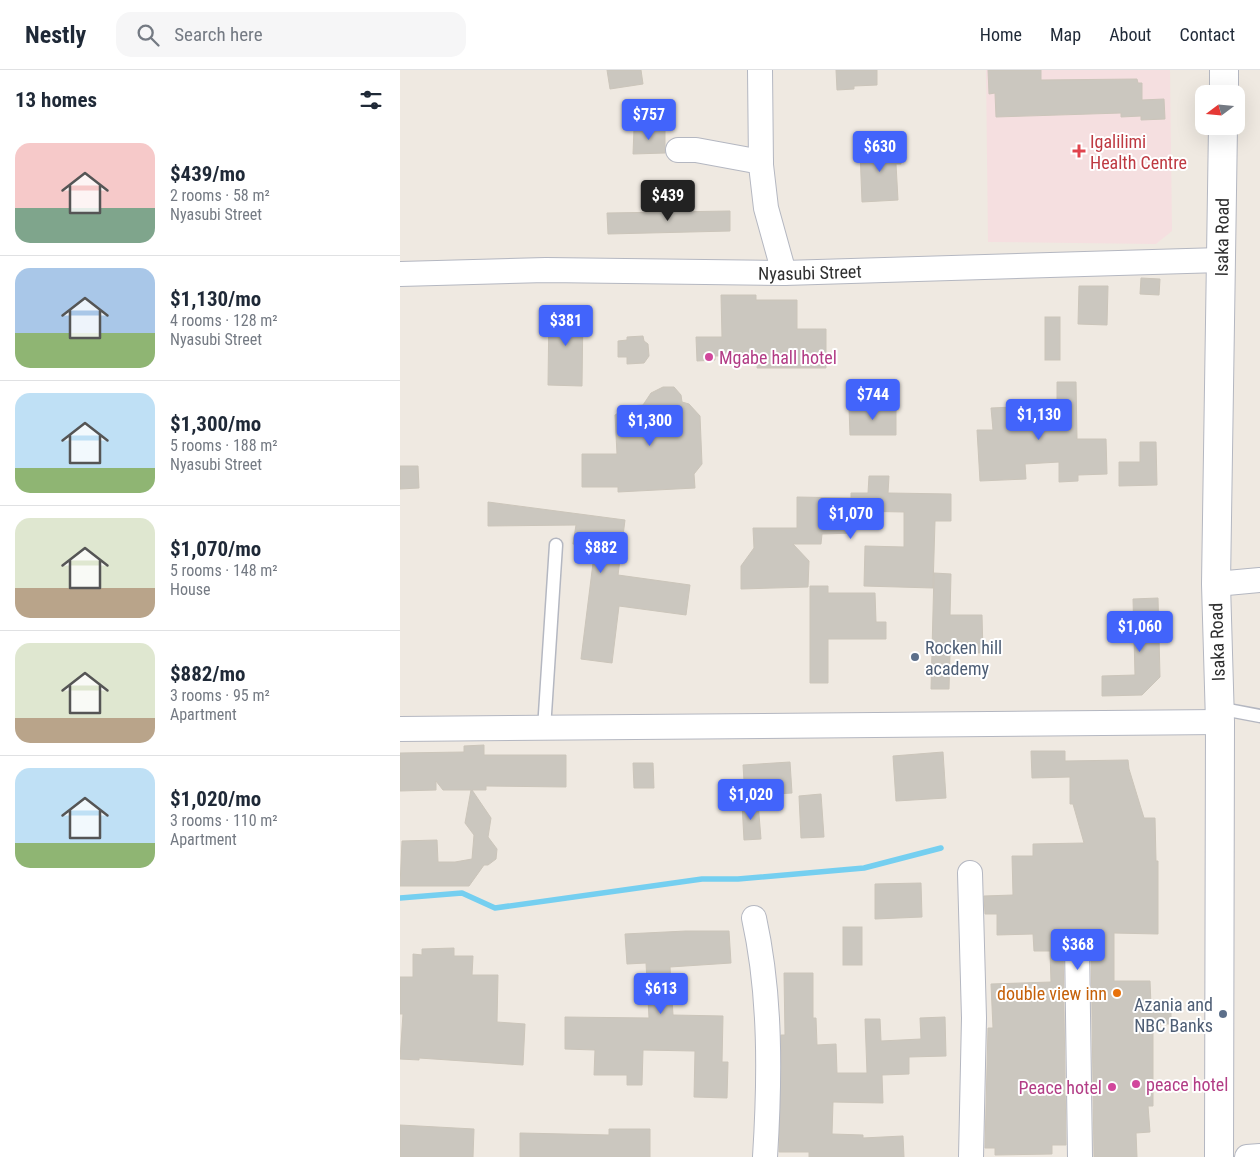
<!DOCTYPE html>
<html lang="en">
<head>
<meta charset="utf-8">
<style>
  :root { --surface:#fff; --page:#f6f6f7; --text:#1f2937; --muted:#747a83; --line:#e0e1e3; --accent:#4264fb }
  body { margin:0; font-family:"Roboto Condensed",sans-serif; background:var(--page); color:var(--text); height:100vh; display:flex; flex-direction:column; font-size:19px; white-space:nowrap }
  * { box-sizing:border-box; margin:0 }
  p { font-size:16px; color:var(--muted) }
  .icon { flex:none; width:28px; height:28px; fill:none; stroke:currentColor; stroke-width:2; stroke-linecap:round; stroke-linejoin:round }
  .map { position:relative; flex:1; overflow:hidden }
  .drawer { display:flex; flex-direction:column; background:var(--surface); width:400px }
  .drawer>* { flex:none }
  .needle { width:32px; rotate:254deg }
  .buttons { position:absolute; left:795px; top:15px; display:grid; gap:10px }
  .buttons a { display:grid; place-items:center; width:50px; height:50px; border-radius:10px; background:var(--surface); box-shadow:0 5px 20px #0002; font-size:25px }
  .price { position:absolute; translate:-50% -42px; padding:0 11px; border-radius:5px; background:var(--accent); color:#fff; font-size:16px; line-height:32px; filter:drop-shadow(0 1px 2px #0008) }
  .price::after { content:''; position:absolute; left:50%; top:30px; width:15px; height:11px; margin-left:-8px; background:inherit; clip-path:polygon(0 0,100% 0,50% 100%) }
  .price.on { background:#222; color:#fff }
  ul { padding:0; list-style:none }
  li { display:flex; align-items:center; gap:15px; height:125px; padding:0 15px }
  li+li { border-top:1px solid var(--line) }
  li span { display:grid; place-items:center; flex:none; width:140px; height:100px; border-radius:15px; color:#555 }
  li>.icon { margin-inline-start:auto }
  span .icon { width:60px; height:60px; fill:#fffc; stroke-width:1 }
  li b { font-size:21px }
  h2 { display:flex; justify-content:space-between; align-items:center; height:60px; padding:0 15px; font-size:21px }
  header { display:flex; align-items:center; gap:30px; box-sizing:border-box; height:70px; padding:0 25px; background:var(--surface); border-bottom:1px solid var(--line) }
  header strong { font-size:24px }
  nav { display:flex; gap:28px; margin-inline-start:auto; font-size:18px }
  .search { width:350px; height:45px; background:var(--page); display:flex; align-items:center; gap:12px; box-sizing:border-box; padding:0 18px; border-radius:15px; color:var(--muted); font-size:19px }
  main { display:flex; flex:1; min-height:0 }
  .map>svg:first-child { display:block }
  .medical { fill:#f5dfe0 }
  .lines { fill:none; stroke-linecap:round; stroke-linejoin:round }
  .stream { stroke:#75cff0; stroke-width:5.5 }
  .building { fill:#cbc7bf; stroke:#cbc5ba }
  .lane-casing { stroke:#b4b7c1; stroke-width:15 }
  .street-casing { stroke:#b4b7c1; stroke-width:26 }
  .secondary-casing { stroke:#b4b7c1; stroke-width:30 }
  .lane { stroke:#fff; stroke-width:12 }
  .street { stroke:#fff; stroke-width:24 }
  .secondary { stroke:#fff; stroke-width:28 }
  .health-dot { fill:#e0444e; stroke:#fff; stroke-width:2 }
  .hotel-dot { fill:#d1479c; stroke:#fff; stroke-width:2 }
  .service-dot { fill:#5c6f8a; stroke:#fff; stroke-width:2 }
  .food-dot { fill:#e8710a; stroke:#fff; stroke-width:2 }
  .labels { text-anchor:middle; dominant-baseline:central; stroke-width:4; stroke-linejoin:round; paint-order:stroke }
  .health-label { font-size:18px; fill:#be3a42; stroke:#fff; text-anchor:start }
  .street-label { font-size:18px; fill:#2e2e2e; stroke:#fff }
  .hotel-label { font-size:18px; fill:#b23c85; stroke:#fff; text-anchor:start }
  .service-label { font-size:18px; fill:#4e5e75; stroke:#fff; text-anchor:start }
  .food-label { font-size:18px; fill:#c56008; stroke:#fff; text-anchor:end }
</style>
</head>
<body>
<header>
<strong>Nestly</strong>
<div class="search"><svg class="icon" aria-label="search" viewBox="0 0 24 24"><circle cx="10" cy="10" r="6"/><path d="M15 15l6 6"/></svg>Search here</div>
<nav><a>Home</a><a>Map</a><a>About</a><a>Contact</a></nav>
</header>
<main>
<section class="drawer">
<h2>13 homes<svg class="icon" aria-label="filters" viewBox="0 0 24 24"><path d="M4 7h16M4 17h16"/><circle cx="9" cy="7" r="2"/><circle cx="15" cy="17" r="2"/></svg></h2>
<ul>
<li><span style="background:linear-gradient(#f6c9c9 65%,#7fa58c 0)"><svg class="icon" aria-label="home" viewBox="0 0 24 24"><path d="M3 11l9-7 9 7M6 9v11h12V9"/></svg></span><div><b>$439/mo</b><p>2 rooms · 58 m²</p><p>Nyasubi Street</p></div></li>
<li><span style="background:linear-gradient(#a9c7e8 65%,#8fb573 0)"><svg class="icon" aria-label="home" viewBox="0 0 24 24"><path d="M3 11l9-7 9 7M6 9v11h12V9"/></svg></span><div><b>$1,130/mo</b><p>4 rooms · 128 m²</p><p>Nyasubi Street</p></div></li>
<li><span style="background:linear-gradient(#bfe0f5 75%,#8fb573 0)"><svg class="icon" aria-label="home" viewBox="0 0 24 24"><path d="M3 11l9-7 9 7M6 9v11h12V9"/></svg></span><div><b>$1,300/mo</b><p>5 rooms · 188 m²</p><p>Nyasubi Street</p></div></li>
<li><span style="background:linear-gradient(#dfe7d0 70%,#b9a48a 0)"><svg class="icon" aria-label="home" viewBox="0 0 24 24"><path d="M3 11l9-7 9 7M6 9v11h12V9"/></svg></span><div><b>$1,070/mo</b><p>5 rooms · 148 m²</p><p>House</p></div></li>
<li><span style="background:linear-gradient(#dfe7d0 75%,#b9a48a 0)"><svg class="icon" aria-label="home" viewBox="0 0 24 24"><path d="M3 11l9-7 9 7M6 9v11h12V9"/></svg></span><div><b>$882/mo</b><p>3 rooms · 95 m²</p><p>Apartment</p></div></li>
<li><span style="background:linear-gradient(#bfe0f5 75%,#8fb573 0)"><svg class="icon" aria-label="home" viewBox="0 0 24 24"><path d="M3 11l9-7 9 7M6 9v11h12V9"/></svg></span><div><b>$1,020/mo</b><p>3 rooms · 110 m²</p><p>Apartment</p></div></li>
</ul>
</section>
<div class="map">
<svg width="860" height="1087" viewBox="0 0 860 1087">
  <rect width="100%" height="100%" fill="#efe9e1"/>
  <path class="medical" d="M586,0h184l2,161 -16,13 -168,-2z"/>
  <g class="lines">
    <path class="stream" d="M0,828l62,-5 33,15 207,-29h36l126,-11 77,-20"/>
  </g>
  <g class="building">
    <path d="M207,0h34l2,14 -33,5z"/>
    <path d="M436,0h41v15l-23,1v3l-17,1z"/>
    <path d="M588,0h53v10l96,-1 1,4h4v17l22,-1 1,20 -24,1v-4l-20,1v-4l-125,4 -1,-24 -6,1z"/>
    <path d="M234,59h31v24l-32,1z"/>
    <path d="M500,75l1,19h-5l2,36 -36,2 -2,-51 13,-1v-4z"/>
    <path d="M330,141v20l-122,3 -1,-21z"/>
    <path d="M741,208l19,1 -1,16 -19,-1z"/>
    <path d="M679,216h29l-1,39 -29,-1z"/>
    <path d="M321,225h35v5h41v29h29v39h-69l1,-13 -43,1v4l-18,1 -1,-24h26z"/>
    <path d="M149,239h34l-1,77 -34,-1z"/>
    <rect x="645" y="247" width="15" height="43"/>
    <path d="M243,266l1,5 4,3 1,12 -5,7 -17,1v-7h-9v-16l9,-1v-3z"/>
    <path d="M657,312h19l1,57h29l1,35 -29,1v6l-19,1v-20l-34,2 1,15 -46,2 -3,-51h16l-2,-22 66,-3z"/>
    <path d="M263,317h11l7,8 1,7 7,2 11,12 2,48 -8,10 1,14 -77,4v-5h-36v-33h35l-2,-39 15,-9 13,-1 8,-12z"/>
    <path d="M449,338h47v27h-46z"/>
    <path d="M740,372h16l1,43 -38,1v-24h21z"/>
    <path d="M0,396h18l1,22 -19,1z"/>
    <path d="M469,406h20l-1,17 63,1v27h-16l-2,67 -69,-2 1,-40 39,1v-35l-51,-1 1,22 -32,1 -1,10h-28l16,17 -1,26 -67,2v-23l13,-18 -1,-20h44v-31l54,1v-5h17z"/>
    <path d="M88,432l137,18 -7,55 72,10 -4,30 -67,-9 -7,57 -31,-4 14,-112 -22,-3 3,-19 -88,1z"/>
    <path d="M534,503l17,1 -1,41h32l1,38h-33l-1,36h-18z"/>
    <path d="M410,516h18v7h47l1,29h10v17h-58v44h-18z"/>
    <path d="M758,528l2,79 -18,18 -40,1v-20l33,-1 -2,-76z"/>
    <path d="M84,675v10h82v32l-80,-1v4h-14l19,28 -3,19 9,12 -1,10 -8,6h-4l-15,21h-69l2,-45 35,-1 1,22h17l17,-3 2,-24 -9,-12 6,-33h-28l-7,-9v9l-36,1v-38l64,-1v-6z"/>
    <path d="M631,681h34v10l63,-1 1,9 15,49h11l1,43h2v73l-44,-1v48h36l1,24h20v19h-18v82h-5l2,26 -14,1 1,24h-43l-3,-214 -2,-7 -12,-7 -7,2 -7,12 3,202h-14v9l-57,1v-7h-10l3,-120h5l-2,-44 60,-2 -1,-31h-16l-1,-17 -36,1v-21h-12l-1,-18 29,-1 -1,-39h21v-12l51,-1 -11,-39h-3v-27l-38,1z"/>
    <path d="M543,682l3,46 -50,3 -3,-45z"/>
    <path d="M390,692l2,31 -47,3 -2,-31z"/>
    <path d="M233,693h20l1,25h-20z"/>
    <path d="M421,724l3,43 -23,1 -2,-42z"/>
    <path d="M358,732l3,37 -17,1 -2,-37z"/>
    <path d="M521,813l1,34 -47,2v-35z"/>
    <rect x="443" y="857" width="19" height="38"/>
    <path d="M286,861h43l2,32 -61,4 3,48 50,1 -1,46h6l-1,36 -33,-1 1,-46 -52,-1 -1,35h-15v-10h-33l1,-25 -30,-1v-32l84,1 -3,-55 -19,1 -2,-30z"/>
    <path d="M54,878v8h19l-1,19h26l-1,47 28,2 -2,41 -104,-7v2l-19,-1 3,-45h-3v-37h13v-23l9,1v-6z"/>
    <path d="M384,903h29v45h3l1,27 19,-1 1,29h30l-2,-54h15l1,22 40,-2 -1,-21 25,-1 1,39 -37,1v17l-27,1 1,28 -50,-1 -1,32 31,1v3l40,-2 1,21h-95v-5h-30l2,-117h4z"/>
    <path d="M0,1055l74,4 -1,28h-73z"/>
    <path d="M209,1059h41v28h-130v-24l89,2z"/>
  </g>
  <g class="lines">
    <g class="lane-casing">
      <g id="lane">
        <path d="M819,640l4,-1 37,7"/>
        <path d="M144,659l12,-184"/>
      </g>
    </g>
    <g class="street-casing">
      <g id="street">
        <path d="M360,0l1,95 5,43 18,65"/>
        <path d="M278,80h18l65,12"/>
        <path id="s1" d="M0,204l146,-4 238,3 437,-13"/>
        <path d="M816,514l44,-4"/>
        <path d="M0,659l820,-7"/>
        <path d="M570,803l4,145 -3,139"/>
        <path d="M354,848c17,77 16,160 11,239"/>
        <path d="M677,873l3,214"/>
        <path d="M847,1087l13,-1"/>
      </g>
    </g>
    <g class="secondary-casing">
      <g id="secondary">
        <path d="M824,24v-24"/>
        <path id="s2" d="M819,1087l1,-435 -4,-138 7,-458"/>
      </g>
    </g>
    <use href="#lane" class="lane"/>
    <use href="#street" class="street"/>
    <use href="#secondary" class="secondary"/>
  </g>
  <path class="health-dot" d="M676.5 73.5h5v5h5v5h-5v5h-5v-5h-5v-5h5z"/>
  <g class="hotel-dot">
    <circle cx="309" cy="287" r="5"/>
    <circle cx="736" cy="1014" r="5"/>
    <circle cx="712" cy="1017" r="5"/>
  </g>
  <g class="service-dot">
    <circle cx="515" cy="587" r="5"/>
    <circle cx="823" cy="944" r="5"/>
  </g>
  <circle class="food-dot" cx="717" cy="923" r="5"/>
  <g class="labels">
    <g class="health-label">
      <text x="690" y="71">Igalilimi<tspan x="690" dy="21">Health Centre</tspan></text>
    </g>
    <g class="street-label">
      <text stroke="none"><textPath href="#s2" startOffset="920">Isaka Road</textPath></text>
      <text stroke="none"><textPath href="#s1" startOffset="410">Nyasubi Street</textPath></text>
      <text transform="translate(817 572) rotate(-92)">Isaka Road</text>
    </g>
    <g class="hotel-label">
      <text x="319" y="287">Mgabe hall hotel</text>
      <text x="746" y="1014">peace hotel</text>
      <text x="702" y="1017" text-anchor="end">Peace hotel</text>
    </g>
    <g class="service-label">
      <text x="525" y="577">Rocken hill<tspan x="525" dy="21">academy</tspan></text>
      <text x="813" y="934" text-anchor="end">Azania and<tspan x="813" dy="21">NBC Banks</tspan></text>
    </g>
    <g class="food-label">
      <text x="707" y="923">double view inn</text>
    </g>
  </g>
</svg>
<div class="buttons">
<a><svg class="needle" viewBox="-14 -14 28 28"><path d="M0-13l5 13h-10z" fill="#e53935"/><path d="M0 13l5-13h-10z" fill="#747a83"/></svg></a>
</div>
<b class="price" style="left:249px;top:71px">$757</b>
<b class="price" style="left:480px;top:103px">$630</b>
<b class="price on" style="left:268px;top:152px">$439</b>
<b class="price" style="left:166px;top:277px">$381</b>
<b class="price" style="left:473px;top:351px">$744</b>
<b class="price" style="left:639px;top:371px">$1,130</b>
<b class="price" style="left:250px;top:377px">$1,300</b>
<b class="price" style="left:451px;top:470px">$1,070</b>
<b class="price" style="left:201px;top:504px">$882</b>
<b class="price" style="left:740px;top:583px">$1,060</b>
<b class="price" style="left:351px;top:751px">$1,020</b>
<b class="price" style="left:678px;top:901px">$368</b>
<b class="price" style="left:261px;top:945px">$613</b>
</div>
</main>
</body>
</html>
